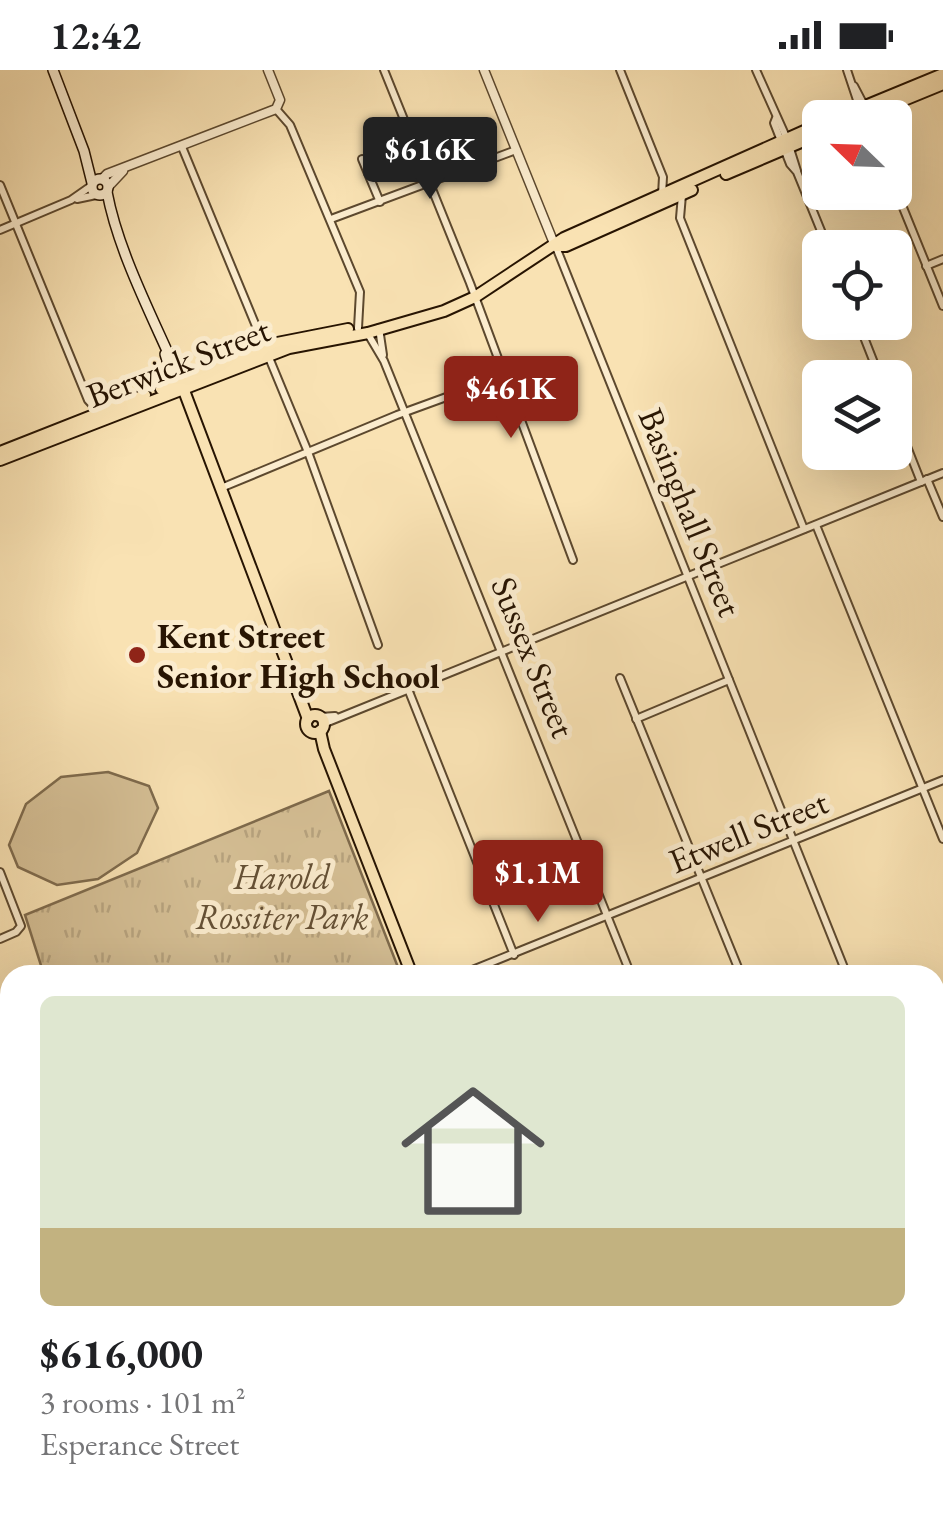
<!DOCTYPE html>
<html lang="en">
<head>
<meta charset="utf-8">
<style>
  :root { --surface:#fff; --page:#f2f2f2; --text:#202124; --muted:#757577; --accent:#8f2418 }
  body { margin:0; font-family:"EB Garamond",serif; background:var(--page); color:var(--text); height:100vh; display:flex; flex-direction:column; font-size:38px; white-space:nowrap }
  * { box-sizing:border-box; margin:0 }
  p { font-size:32px; color:var(--muted) }
  .icon { flex:none; width:55px; height:55px; fill:none; stroke:currentColor; stroke-width:2; stroke-linecap:round; stroke-linejoin:round }
  .map { position:relative; flex:1; overflow:hidden }
  .side { position:absolute; left:0px; top:895px; width:945px; height:552px; display:flex; flex-direction:column; background:var(--surface); border-radius:30px 30px 0 0; box-shadow:0 10px 40px #0002 }
  .side>* { flex:none }
  .needle { width:65px; rotate:293deg }
  .controls { position:absolute; left:802px; top:30px; display:grid; gap:20px }
  .controls a { display:grid; place-items:center; width:110px; height:110px; border-radius:15px; background:var(--surface); box-shadow:0 10px 40px #0002; font-size:50px }
  .price { position:absolute; translate:-50% -85px; padding:0 22px; border-radius:10px; background:var(--accent); color:#fff; font-size:32px; line-height:65px; filter:drop-shadow(0 2px 5px #0008) }
  .price::after { content:''; position:absolute; left:50%; top:60px; width:30px; height:22px; margin-left:-15px; background:inherit; clip-path:polygon(0 0,100% 0,50% 100%) }
  .price.on { background:#222; color:#fff }
  ul { padding:0; list-style:none }
  li { display:grid; align-content:center; gap:20px; height:530px; padding:0 40px }
  li span { display:grid; place-items:center; height:310px; border-radius:15px; color:#555 }
  li>.icon { margin-inline-start:auto }
  span .icon { width:180px; height:180px; fill:#fffc; stroke-width:1 }
  li b { font-size:42px }
  .status { display:flex; justify-content:space-between; align-items:center; height:70px; padding:0 50px; background:var(--surface); direction:ltr }
  .status svg { height:28px; fill:currentColor }
  .map>svg:first-child { display:block }
  .grass { fill:url(#grass-dots); stroke:#7e6a4c; stroke-width:2.5 }
  .park { fill:url(#park-tufts); stroke:#7e6a4c; stroke-width:2.5 }
  .pitch { fill:#d5bf95; stroke:#7e6a4c; stroke-width:2.5 }
  .lines { fill:none; stroke-linecap:round; stroke-linejoin:round }
  .minor-casing { stroke:#5c482e; stroke-width:10 }
  .tertiary-casing { stroke:#5c482e; stroke-width:11 }
  .secondary-casing { stroke:#271402; stroke-width:12 }
  .primary-casing { stroke:#271402; stroke-width:14 }
  .minor { stroke:#fbecce; stroke-width:6 }
  .tertiary { stroke:#fbecce; stroke-width:8 }
  .secondary { stroke:#fbecce; stroke-width:9 }
  .primary { stroke:#f9e2b3; stroke-width:10 }
  .poi-dot { fill:#8f2418; stroke:#fbecce; stroke-width:4 }
  .labels { text-anchor:middle; dominant-baseline:central; stroke-width:10; stroke-linejoin:round; paint-order:stroke }
  .street-label { font-size:35px; fill:#271402; stroke:#fbecce }
  .poi-label { font-size:35px; font-weight:bold; fill:#271402; stroke:#fbecce; text-anchor:start }
  .park-label { font-size:35px; font-style:italic; fill:#645035; stroke:#fbecce }
</style>
</head>
<body>
<div class="status"><b>12:42</b><svg viewBox="0 0 49 12"><path d="M0 12V9h3v3zM5 12V6h3v6zM10 12V3h3v9zM15 12V0h3v12zM26 1h20v11H26zM47 4h2v5h-2z"/></svg></div>
<div class="map">
<svg width="943" height="1447" viewBox="0 0 943 1447">
  <defs>
    <pattern id="grass-dots" width="8" height="8" patternUnits="userSpaceOnUse" patternTransform="scale(2.5)"><rect width="8" height="8" fill="#d5bf95"/><path d="M2 2h.1M6 6h.1" fill="none" stroke="#b7a37f" stroke-width="1.8" stroke-linecap="round"/></pattern>
    <pattern id="park-tufts" width="24" height="20" patternUnits="userSpaceOnUse" patternTransform="scale(2.5)"><rect width="24" height="20" fill="#d5bf95"/><path d="M3 7l-1-3M5 7V3M7 7l1-3M15 17l-1-3M17 17v-4M19 17l1-3" fill="none" stroke="#b7a37f"/></pattern>
  </defs>
  <rect width="100%" height="100%" fill="#f9e2b3"/>
  <filter id="stains"><feTurbulence type="fractalNoise" baseFrequency=".002" numOctaves="4"/><feColorMatrix values="0 0 0 0 .2 0 0 0 0 .09 0 0 0 0 .02 0 0 0 .5 -.17"/></filter>
  <radialGradient id="worn" r=".72"><stop offset=".6" stop-color="#630" stop-opacity="0"/><stop offset="1" stop-color="#630" stop-opacity=".3"/></radialGradient>
  <path class="grass" d="M10,1041v328l-10,4v-328z"/>
  <g class="park">
    <path d="M329,721l72,184h-357l-19,-60z"/>
    <path d="M691,1438h116l22,9h-123z"/>
  </g>
  <path class="pitch" d="M108,702l41,14 9,22 -21,45 -39,26 -41,6 -39,-18 -9,-22 17,-41 35,-27z"/>
  <g class="lines">
    <g class="minor-casing">
      <g id="minor">
        <path d="M384,0l86,213 103,277"/>
        <path d="M620,0l43,107 -1,18"/>
        <path d="M756,0l31,69 10,32"/>
        <path d="M847,0l14,42"/>
        <path d="M854,16l11,21"/>
        <path d="M276,39l14,16 70,167 -2,36"/>
        <path d="M776,48l-2,5 16,41 7,8 31,76"/>
        <path d="M182,77l126,305 70,193"/>
        <path d="M362,89l18,43"/>
        <path d="M0,115l88,215 11,12"/>
        <path d="M895,118l48,118"/>
        <path d="M682,125l-2,23 124,311"/>
        <path d="M77,129l19,-4"/>
        <path d="M331,149l185,-69"/>
        <path d="M0,160l71,-30 20,-14"/>
        <path d="M556,177l291,728"/>
        <path d="M926,196l17,-7"/>
        <path d="M858,252l22,56"/>
        <path d="M379,258l4,27"/>
        <path d="M368,264l16,27 247,614"/>
        <path d="M895,346l26,66"/>
        <path d="M927,409l16,38"/>
        <path d="M221,418l176,-73 107,-39"/>
        <path d="M816,455l127,314"/>
        <path d="M620,608l121,297"/>
        <path d="M408,619l106,266"/>
        <path d="M320,647l15,-1"/>
        <path d="M636,649l93,-39"/>
        <path d="M323,654l620,-251"/>
        <path d="M0,802l21,54 -5,6 -16,7"/>
        <path d="M460,905l483,-195"/>
        <path d="M935,1049l8,-4"/>
        <path d="M935,1241l8,-9"/>
        <path d="M935,1250l8,5"/>
        <path d="M935,1316l8,-15"/>
        <path d="M935,1325l8,4"/>
        <path d="M0,1378l10,-4"/>
        <path d="M942,1419h1"/>
        <path d="M818,1438l22,9"/>
        <path d="M843,1447l8,-4 8,4"/>
      </g>
    </g>
    <g class="tertiary-casing">
      <g id="tertiary">
        <path d="M484,0l71,176"/>
        <path d="M102,109l5,-5 169,-65 4,-9 -12,-30"/>
        <path d="M108,117l15,-16"/>
        <path d="M935,1006l8,-3"/>
      </g>
    </g>
    <g class="secondary-casing">
      <g id="secondary">
        <path d="M53,0l31,81 8,32"/>
        <circle cx="100" cy="117" r="8"/>
        <path d="M107,122c12,64 50,133 75,193"/>
        <path d="M165,284l10,33"/>
      </g>
    </g>
    <g class="primary-casing">
      <g id="primary">
        <path d="M836,48l107,-44"/>
        <path d="M860,48l83,-34"/>
        <path d="M726,104l94,-40"/>
        <path d="M556,176h10l126,-56"/>
        <path d="M183,318l125,331"/>
        <path d="M161,319l116,-46 71,-14"/>
        <path d="M0,382l145,-57"/>
        <path d="M0,390l289,-112 79,-15 76,-22 31,-14 89,-59 256,-114"/>
        <circle cx="315" cy="654" r="9"/>
        <path d="M320,661l4,18 88,226"/>
        <path d="M676,1438l14,9"/>
      </g>
    </g>
    <use href="#minor" class="minor"/>
    <use href="#tertiary" class="tertiary"/>
    <use href="#secondary" class="secondary"/>
    <use href="#primary" class="primary"/>
  </g>
  <circle class="poi-dot" cx="137" cy="585" r="10"/>
  <g class="labels">
    <g class="street-label">
      <text transform="translate(178 292) rotate(-21)">Berwick Street</text>
      <text transform="translate(691 442) rotate(68)">Basinghall Street</text>
      <text transform="translate(534 587) rotate(68)">Sussex Street</text>
      <text transform="translate(748 761) rotate(-22)">Etwell Street</text>
    </g>
    <g class="poi-label">
      <text x="157" y="565">Kent Street<tspan x="157" dy="40">Senior High School</tspan></text>
    </g>
    <g class="park-label">
      <text x="282" y="806">Harold<tspan x="282" dy="40">Rossiter Park</tspan></text>
    </g>
  </g>
  <rect width="100%" height="100%" filter="url(#stains)"/>
  <rect width="100%" height="100%" fill="url(#worn)"/>
</svg>
<div class="controls">
<a><svg class="needle" viewBox="-14 -14 28 28"><path d="M0-13l5 13h-10z" fill="#e53935"/><path d="M0 13l5-13h-10z" fill="#757577"/></svg></a>
<a><svg class="icon" aria-label="locate" viewBox="0 0 24 24"><circle cx="12" cy="12" r="6"/><path d="M12 2v4M12 18v4M2 12h4M18 12h4"/></svg></a>
<a><svg class="icon" aria-label="layers" viewBox="0 0 24 24"><path d="M12 4l9 5-9 5-9-5zM3 14l9 5 9-5"/></svg></a>
</div>
<b class="price on" style="left:430px;top:132px">$616K</b>
<b class="price" style="left:511px;top:371px">$461K</b>
<b class="price" style="left:538px;top:855px">$1.1M</b>
<section class="side">
<ul>
<li><span style="background:linear-gradient(#dfe7d0 75%,#c2b280 0)"><svg class="icon" aria-label="home" viewBox="0 0 24 24"><path d="M3 11l9-7 9 7M6 9v11h12V9"/></svg></span><div><b>$616,000</b><p>3 rooms · 101 m²</p><p>Esperance Street</p></div></li>
</ul>
</section>
</div>
</body>
</html>
